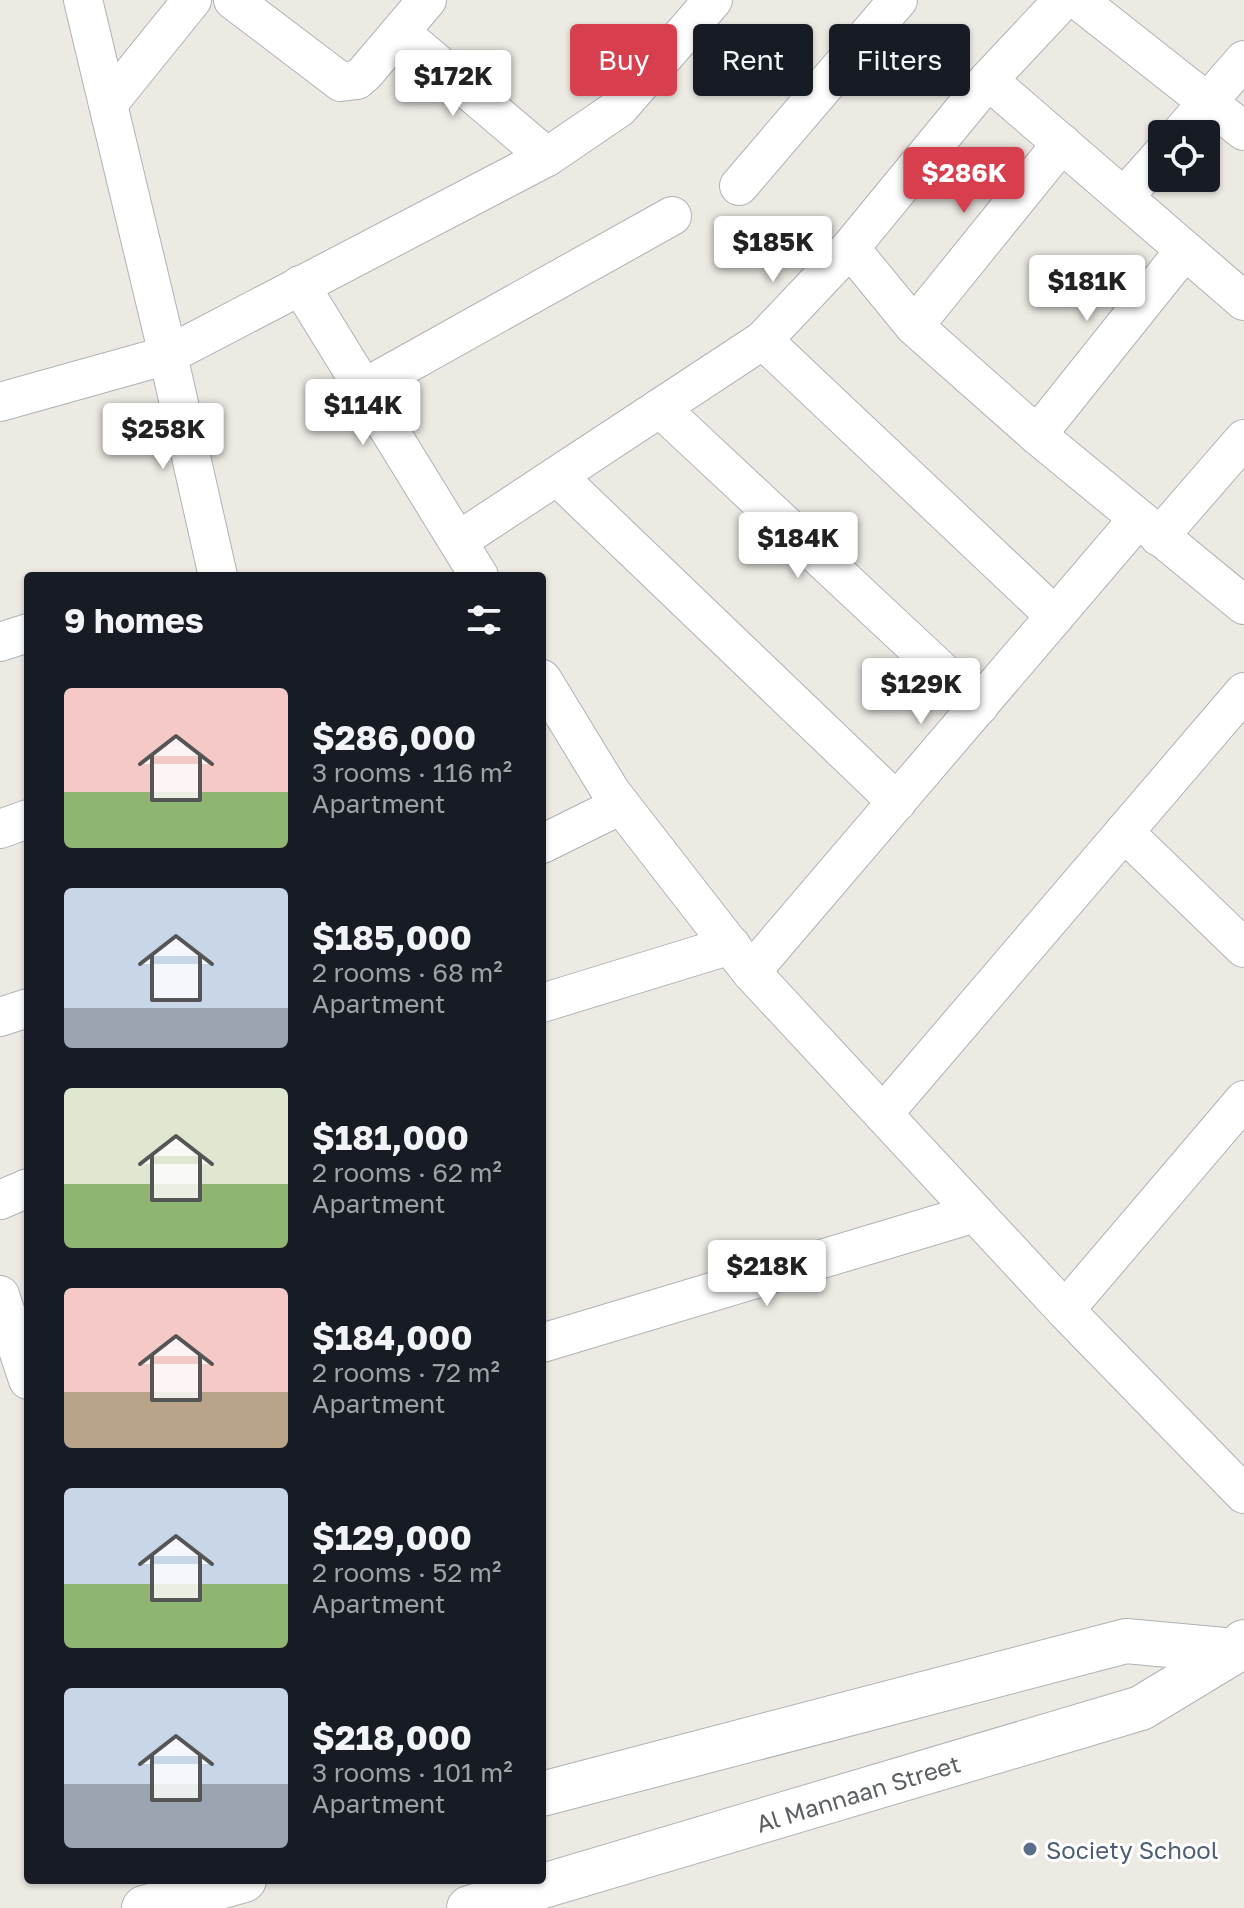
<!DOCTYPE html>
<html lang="en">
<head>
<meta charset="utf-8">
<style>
  :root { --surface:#171b24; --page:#20242c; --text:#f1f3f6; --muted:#9ea1a6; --accent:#d83f4e }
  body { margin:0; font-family:"Golos Text",sans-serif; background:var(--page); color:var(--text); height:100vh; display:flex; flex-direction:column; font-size:30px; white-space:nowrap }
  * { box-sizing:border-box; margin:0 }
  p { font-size:26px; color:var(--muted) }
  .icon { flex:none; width:44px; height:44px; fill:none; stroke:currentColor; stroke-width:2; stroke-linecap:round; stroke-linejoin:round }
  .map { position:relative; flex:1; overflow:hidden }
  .drawer { position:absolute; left:24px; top:572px; width:522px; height:1312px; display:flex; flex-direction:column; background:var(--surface); border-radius:8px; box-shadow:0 2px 6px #0004 }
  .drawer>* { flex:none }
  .guide { position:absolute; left:570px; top:24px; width:554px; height:72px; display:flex; gap:16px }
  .tools { position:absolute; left:1148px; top:120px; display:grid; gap:16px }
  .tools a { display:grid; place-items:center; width:72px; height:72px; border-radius:8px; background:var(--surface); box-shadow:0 2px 6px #0004; font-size:40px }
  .price { position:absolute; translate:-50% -68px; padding:0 18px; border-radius:8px; background:#fff; color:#222; font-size:26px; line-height:52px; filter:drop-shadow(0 2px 4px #0008) }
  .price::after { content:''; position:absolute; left:50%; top:48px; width:24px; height:18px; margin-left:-12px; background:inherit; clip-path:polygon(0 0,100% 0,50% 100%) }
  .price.active { background:var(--accent); color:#fff }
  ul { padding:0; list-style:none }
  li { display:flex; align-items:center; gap:24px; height:200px; padding:0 40px }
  li span { display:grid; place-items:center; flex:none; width:224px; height:160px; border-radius:8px; color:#555 }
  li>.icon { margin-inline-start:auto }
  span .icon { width:96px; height:96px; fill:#fffc; stroke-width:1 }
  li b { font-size:34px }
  h2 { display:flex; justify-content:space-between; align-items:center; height:96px; padding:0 40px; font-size:34px }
  .tag { padding:0 28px; border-radius:8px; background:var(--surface); box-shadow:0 2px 6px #0004; font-size:28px; line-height:72px }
  .tag.active { background:var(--accent); color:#fff }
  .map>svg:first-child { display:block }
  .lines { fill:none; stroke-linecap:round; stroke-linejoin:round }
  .minor-casing { stroke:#afb2b5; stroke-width:40 }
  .tertiary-casing { stroke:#afb2b5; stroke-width:46 }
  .minor { stroke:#fff; stroke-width:38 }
  .tertiary { stroke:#fff; stroke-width:44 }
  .service-dot { fill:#5c6f8a; stroke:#fff; stroke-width:3 }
  .labels { text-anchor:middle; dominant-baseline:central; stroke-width:6; stroke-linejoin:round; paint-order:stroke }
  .street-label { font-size:24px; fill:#5c6063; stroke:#fff }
  .service-label { font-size:24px; fill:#4e5e75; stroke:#fff; text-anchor:start }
</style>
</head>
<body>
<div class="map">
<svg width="1244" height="1908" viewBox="0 0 1244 1908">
  <rect width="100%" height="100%" fill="#edeae4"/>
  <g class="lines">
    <g class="minor-casing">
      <g id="minor">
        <path d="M83,0l85,355 50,221"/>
        <path d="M233,0l108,82 16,-2 8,-7 62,-73"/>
        <path d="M1078,0l166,131"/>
        <path d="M400,32l147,125"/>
        <path d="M988,80l256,221"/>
        <path d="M108,104l84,-104"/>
        <path d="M1180,134l64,-74"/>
        <path d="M739,186l159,-186"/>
        <path d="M1124,197l38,-43"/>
        <path d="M850,248l64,78 123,109 207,170"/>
        <path d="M300,285l179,291"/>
        <path d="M914,326l148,-183"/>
        <path d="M763,340l292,276"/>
        <path d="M364,388l308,-172"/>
        <path d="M0,402l168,-47 379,-198 72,-49 94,-108"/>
        <path d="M660,408l319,298"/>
        <path d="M1037,435l148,-185"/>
        <path d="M557,476l340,326"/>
        <path d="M1159,537l85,-98"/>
        <path d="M458,541l305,-201 87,-92 138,-168 75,-80"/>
        <path d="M0,642l28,-9"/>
        <path d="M542,679l69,113 140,180 314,338 179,184"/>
        <path d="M0,829l28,-10"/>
        <path d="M1124,832l120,116"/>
        <path d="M542,844l79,-39"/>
        <path d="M751,972l386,-452"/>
        <path d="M542,1003l189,-58"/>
        <path d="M0,1017l28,-9"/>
        <path d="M883,1114l361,-422"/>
        <path d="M0,1200l28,-12"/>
        <path d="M0,1295l28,85"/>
        <path d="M1065,1310l179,-210"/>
        <path d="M542,1343l433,-130"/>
      </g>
    </g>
    <g class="tertiary-casing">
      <g id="tertiary">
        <path d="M542,1794l584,-153 109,10"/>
        <path d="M144,1908l100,-28"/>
        <path d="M469,1908l672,-200 94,-57 9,-9"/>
      </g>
    </g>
    <use href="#minor" class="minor"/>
    <use href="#tertiary" class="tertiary"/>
  </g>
  <circle class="service-dot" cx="1030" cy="1849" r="8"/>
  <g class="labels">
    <g class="street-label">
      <text transform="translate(858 1793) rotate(-17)">Al Mannaan Street</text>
    </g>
    <g class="service-label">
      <text x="1046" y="1849">Society School</text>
    </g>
  </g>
</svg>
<div class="tools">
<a><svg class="icon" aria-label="locate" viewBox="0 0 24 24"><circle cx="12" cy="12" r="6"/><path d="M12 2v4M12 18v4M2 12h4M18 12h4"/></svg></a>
</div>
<b class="price" style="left:453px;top:118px">$172K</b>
<b class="price active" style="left:964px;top:215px">$286K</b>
<b class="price" style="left:773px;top:284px">$185K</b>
<b class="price" style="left:1087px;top:323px">$181K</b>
<b class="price" style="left:363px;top:447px">$114K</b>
<b class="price" style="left:163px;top:471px">$258K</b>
<b class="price" style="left:798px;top:580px">$184K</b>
<b class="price" style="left:921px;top:726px">$129K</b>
<b class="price" style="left:767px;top:1308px">$218K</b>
<div class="guide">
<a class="tag active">Buy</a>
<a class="tag">Rent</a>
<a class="tag">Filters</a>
</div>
<section class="drawer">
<h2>9 homes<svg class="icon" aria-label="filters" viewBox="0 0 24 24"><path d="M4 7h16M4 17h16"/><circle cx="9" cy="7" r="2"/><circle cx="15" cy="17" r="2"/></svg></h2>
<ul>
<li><span style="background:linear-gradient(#f6c9c9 65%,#8fb573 0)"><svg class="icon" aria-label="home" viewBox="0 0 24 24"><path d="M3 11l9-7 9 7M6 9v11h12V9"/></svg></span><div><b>$286,000</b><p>3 rooms · 116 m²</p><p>Apartment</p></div></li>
<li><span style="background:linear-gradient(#c9d6e8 75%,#9aa5b1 0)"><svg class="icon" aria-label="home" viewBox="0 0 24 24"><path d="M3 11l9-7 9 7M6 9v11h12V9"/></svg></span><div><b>$185,000</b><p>2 rooms · 68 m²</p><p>Apartment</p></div></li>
<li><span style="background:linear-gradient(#dfe7d0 60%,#8fb573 0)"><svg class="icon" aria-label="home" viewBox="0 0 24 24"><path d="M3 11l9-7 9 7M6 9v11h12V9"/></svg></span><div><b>$181,000</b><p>2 rooms · 62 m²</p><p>Apartment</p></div></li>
<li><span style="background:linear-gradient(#f6c9c9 65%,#b9a48a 0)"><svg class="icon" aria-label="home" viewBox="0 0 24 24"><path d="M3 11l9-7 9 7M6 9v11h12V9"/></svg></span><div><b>$184,000</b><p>2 rooms · 72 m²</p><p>Apartment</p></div></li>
<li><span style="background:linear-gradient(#c9d6e8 60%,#8fb573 0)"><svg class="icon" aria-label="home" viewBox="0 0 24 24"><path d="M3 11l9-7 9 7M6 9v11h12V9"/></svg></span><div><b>$129,000</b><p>2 rooms · 52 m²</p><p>Apartment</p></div></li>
<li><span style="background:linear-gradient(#c9d6e8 60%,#9aa5b1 0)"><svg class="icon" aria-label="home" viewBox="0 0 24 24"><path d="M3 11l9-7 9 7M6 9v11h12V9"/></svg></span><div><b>$218,000</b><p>3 rooms · 101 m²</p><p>Apartment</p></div></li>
</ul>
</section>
</div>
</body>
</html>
